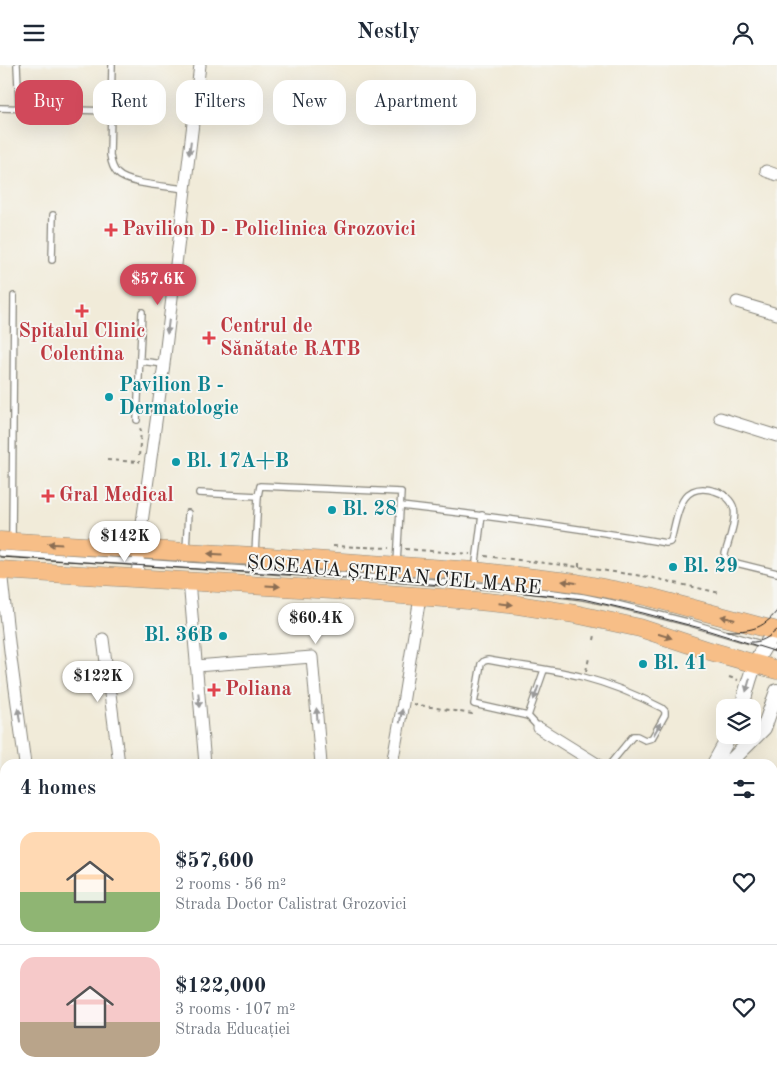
<!DOCTYPE html>
<html lang="en">
<head>
<meta charset="utf-8">
<style>
  :root { --surface:#fff; --page:#f2f2f3; --text:#1f2937; --muted:#747a83; --line:#e0e1e3; --accent:#d1495b }
  body { margin:0; font-family:"Old Standard TT",serif; background:var(--page); color:var(--text); height:100vh; display:flex; flex-direction:column; font-size:19px; white-space:nowrap }
  * { box-sizing:border-box; margin:0 }
  p { font-size:16px; color:var(--muted) }
  .icon { flex:none; width:28px; height:28px; fill:none; stroke:currentColor; stroke-width:2; stroke-linecap:round; stroke-linejoin:round }
  .map { position:relative; flex:1; overflow:hidden }
  .panel { position:absolute; left:0px; top:694px; width:778px; height:321px; display:flex; flex-direction:column; background:var(--surface); border-radius:15px 15px 0 0; box-shadow:0 5px 20px #0002 }
  .panel>* { flex:none }
  .banner { position:absolute; left:15px; top:15px; width:500px; height:45px; display:flex; gap:10px }
  .buttons { position:absolute; left:716px; top:634px; display:grid; gap:10px }
  .buttons a { display:grid; place-items:center; width:45px; height:45px; border-radius:10px; background:var(--surface); box-shadow:0 5px 20px #0002; font-size:25px }
  .price { position:absolute; translate:-50% -42px; padding:0 11px; border-radius:18px; background:#fff; color:#222; font-size:16px; line-height:32px; filter:drop-shadow(0 1px 2px #0008) }
  .price::after { content:''; position:absolute; left:50%; top:30px; width:15px; height:11px; margin-left:-8px; background:inherit; clip-path:polygon(0 0,100% 0,50% 100%) }
  .price.on { background:var(--accent); color:#fff }
  ul { padding:0; list-style:none }
  li { display:flex; align-items:center; gap:15px; height:125px; padding:0 20px }
  li+li { border-top:1px solid var(--line) }
  li span { display:grid; place-items:center; flex:none; width:140px; height:100px; border-radius:15px; color:#555 }
  li>.icon { margin-inline-start:auto }
  span .icon { width:60px; height:60px; fill:#fffc; stroke-width:1 }
  li b { font-size:21px }
  h2 { display:flex; justify-content:space-between; align-items:center; height:60px; padding:0 20px; font-size:21px }
  .chip { padding:0 18px; border-radius:15px; background:var(--surface); box-shadow:0 5px 20px #0002; font-size:18px; line-height:45px }
  .chip.on { background:var(--accent); color:#fff }
  header { display:flex; justify-content:space-between; align-items:center; height:65px; padding:0 20px; background:var(--surface); font-size:22px; font-weight:600 }
  .map>svg:first-child { display:block }
  .lines { fill:none; stroke-linecap:round; stroke-linejoin:round }
  .service-casing { stroke:#86847a; stroke-width:8 }
  .minor-casing { stroke:#86847a; stroke-width:13 }
  .tertiary-casing { stroke:#86847a; stroke-width:16 }
  .primary-casing { stroke:#86847a; stroke-width:19 }
  .path { stroke:#86847a; stroke-width:2; stroke-dasharray:4 4; stroke-linecap:butt }
  .service { stroke:#fff; stroke-width:5.5 }
  .minor { stroke:#fff; stroke-width:11 }
  .tertiary { stroke:#fff; stroke-width:14 }
  .primary { stroke:#f7be87; stroke-width:18 }
  .tram { stroke:#1c1c1c; stroke-width:1 }
  .oneway { fill:#999 }
  .oneway2 { fill:#8a6d52 }
  .health-dot { fill:#e0444e; stroke:#f6f6f2; stroke-width:2 }
  .culture-dot { fill:#0f9aa8; stroke:#f6f6f2; stroke-width:2 }
  .labels { text-anchor:middle; dominant-baseline:central; stroke-width:4; stroke-linejoin:round; paint-order:stroke }
  .health-label { font-size:20px; font-weight:bold; fill:#be3a42; stroke:#f6f6f2; text-anchor:start }
  .culture-label { font-size:20px; font-weight:bold; fill:#0d838f; stroke:#f6f6f2; text-anchor:start }
  .street-label { font-size:20px; fill:#1c1c1c; stroke:#f6f6f2 }
</style>
</head>
<body>
<header><svg class="icon" aria-label="menu" viewBox="0 0 24 24"><path d="M4 6h16M4 12h16M4 18h16"/></svg>Nestly<svg class="icon" aria-label="person" viewBox="0 0 24 24"><circle cx="12" cy="8" r="4"/><path d="M4 21q1-7 8-7t8 7"/></svg></header>
<div class="map">
<svg width="777" height="1014" viewBox="0 0 777 1014">
  <rect width="100%" height="100%" fill="#f6f6f2"/>
  <filter id="ink" filterUnits="userSpaceOnUse"><feTurbulence type="fractalNoise" baseFrequency=".02" numOctaves="2"/><feDisplacementMap in="SourceGraphic" scale="10" xChannelSelector="R" yChannelSelector="G"/><feConvolveMatrix kernelMatrix="1 2 1 2 8 2 1 2 1" color-interpolation-filters="sRGB"/></filter>
  <filter id="wash" filterUnits="userSpaceOnUse"><feTurbulence type="fractalNoise" baseFrequency=".0096" numOctaves="4" result="noise"/><feDisplacementMap in="SourceGraphic" scale="20" xChannelSelector="R" yChannelSelector="G"/><feGaussianBlur stdDeviation="1.12" result="paint"/><feColorMatrix in="noise" values="0 0 0 0 0 0 0 0 0 0 0 0 0 0 0 0 0 1.4 0 .05"/><feComposite in="paint" operator="in"/></filter>
  <g filter="url(#wash)">
    <rect width="100%" height="100%" fill="#f1ebd9"/>
  </g>
  <g filter="url(#ink)">
    <g class="lines">
      <g class="service-casing">
        <g id="service">
          <path d="M17,0l2,43"/>
          <path d="M112,0l-2,90c1,6 2,13 7,18 11,12 52,13 68,16"/>
          <path d="M0,43l111,3"/>
          <path d="M52,195l1,-45"/>
          <path d="M140,296l24,3"/>
          <path d="M137,355l5,-108"/>
          <path d="M199,428l59,3 2,-10 141,6 -4,71"/>
          <path d="M401,441c89,10 177,22 265,37l4,-1 1,-2c7,-25 8,-60 44,-49 8,2 17,9 19,18 3,11 -6,33 -9,45v4l3,3 49,12"/>
          <path d="M12,474l2,-243"/>
          <path d="M186,485l2,-37"/>
          <path d="M0,488l395,26 127,10 61,8 29,6 75,19 90,27"/>
          <path d="M255,489l3,-58"/>
          <path d="M475,505l7,-55"/>
          <path d="M528,651l16,-46"/>
          <path d="M539,663l-11,-12 -54,-12 7,-40 3,-3 4,-1c31,6 65,9 95,17 27,7 54,18 79,31l3,3v4l-13,23 -7,2 -8,-4h-4l-23,28"/>
        </g>
      </g>
      <g class="minor-casing">
        <g id="minor">
          <path d="M766,106l11,4"/>
          <path d="M737,237l40,12"/>
          <path d="M720,353l57,18"/>
          <path d="M1,505l9,81 15,113"/>
          <path d="M137,513l3,-41 24,-173 36,-299"/>
          <path d="M189,516l16,183"/>
          <path d="M103,574l16,125"/>
          <path d="M196,601l116,-9 9,107"/>
          <path d="M539,663l58,36"/>
          <path d="M392,699l11,-61 17,-106"/>
          <path d="M777,754l-2,8 2,4"/>
          <path d="M0,828l5,-1"/>
          <path d="M772,838l5,4"/>
          <path d="M0,920l5,36"/>
          <path d="M0,1003l5,-1"/>
          <path d="M12,1010l1,4"/>
          <path d="M71,1010v4"/>
          <path d="M160,1010l1,4"/>
          <path d="M223,1010l2,4"/>
          <path d="M623,1010l4,4"/>
          <path d="M754,1010l4,4"/>
          <path d="M206,1014l5,-4"/>
          <path d="M599,1014l4,-4"/>
        </g>
      </g>
      <g class="tertiary-casing">
        <g id="tertiary">
          <path d="M742,642c7,-27 13,-55 35,-75"/>
          <path d="M714,699l16,-29"/>
          <path d="M728,699l36,-36 13,-37"/>
          <path d="M449,1014l4,-4"/>
        </g>
      </g>
      <g class="primary-casing">
        <g id="primary">
          <path d="M0,476l254,15 221,15 102,12 37,7 35,7 128,34"/>
          <path d="M0,505l332,20 125,9 61,6 57,9 65,14 70,23 67,19"/>
        </g>
      </g>
      <g class="path">
        <path d="M139,391l2,-25 -1,-3"/>
        <path d="M107,395l32,2v-1"/>
        <path d="M333,481l57,2"/>
        <path d="M405,484l65,5"/>
        <path d="M485,491l94,11 70,10 71,16"/>
        <path d="M579,502v-5"/>
        <path d="M594,575l1,-5"/>
        <path d="M586,606l3,-13"/>
        <path d="M729,612l9,3"/>
        <path d="M413,639l59,10v-3"/>
      </g>
      <use href="#service" class="service"/>
      <use href="#minor" class="minor"/>
      <use href="#tertiary" class="tertiary"/>
      <use href="#primary" class="primary"/>
      <g class="tram">
        <path d="M0,492l395,24 103,9 85,9 60,14 57,15 77,24"/>
        <path d="M727,566c23,0 35,-1 50,-20"/>
        <path d="M750,577c11,1 19,-5 27,-12"/>
      </g>
    </g>
    <defs><path id="oneway-solid" d="M-6-.8H1V-3.2L6.5 0L1 3.2V.8H-6Z" transform="scale(1.25)"/></defs>
    <g class="oneway">
      <use href="#oneway-solid" transform="translate(190 83) rotate(97)"/>
      <use href="#oneway-solid" transform="translate(168 262) rotate(97)"/>
      <use href="#oneway-solid" transform="translate(748 620) rotate(106)"/>
      <use href="#oneway-solid" transform="translate(536 628) rotate(109)"/>
      <use href="#oneway-solid" transform="translate(199 635) rotate(85)"/>
      <use href="#oneway-solid" transform="translate(19 650) rotate(-98)"/>
      <use href="#oneway-solid" transform="translate(317 650) rotate(-95)"/>
      <use href="#oneway-solid" transform="translate(401 651) rotate(-80)"/>
      <use href="#oneway-solid" transform="translate(657 664) rotate(-61)"/>
    </g>
    <g class="oneway2">
      <use href="#oneway-solid" transform="translate(55 479) rotate(-176)"/>
      <use href="#oneway-solid" transform="translate(215 489) rotate(-177)"/>
      <use href="#oneway-solid" transform="translate(569 517) rotate(-173)"/>
      <use href="#oneway-solid" transform="translate(273 521) rotate(4)"/>
      <use href="#oneway-solid" transform="translate(506 539) rotate(6)"/>
      <use href="#oneway-solid" transform="translate(728 553) rotate(-165)"/>
      <use href="#oneway-solid" transform="translate(665 571) rotate(18)"/>
    </g>
  </g>
  <g class="health-dot">
    <path d="M108.5 157.5h5v5h5v5h-5v5h-5v-5h-5v-5h5z"/>
    <path d="M79.5 238.5h5v5h5v5h-5v5h-5v-5h-5v-5h5z"/>
    <path d="M206.5 265.5h5v5h5v5h-5v5h-5v-5h-5v-5h5z"/>
    <path d="M45.5 423.5h5v5h5v5h-5v5h-5v-5h-5v-5h5z"/>
    <path d="M211.5 617.5h5v5h5v5h-5v5h-5v-5h-5v-5h5z"/>
  </g>
  <g class="culture-dot">
    <circle cx="109" cy="332" r="5"/>
    <circle cx="176" cy="397" r="5"/>
    <circle cx="332" cy="445" r="5"/>
    <circle cx="673" cy="502" r="5"/>
    <circle cx="223" cy="571" r="5"/>
    <circle cx="643" cy="599" r="5"/>
  </g>
  <g class="labels">
    <g class="health-label">
      <text x="122" y="165">Pavilion D - Policlinica Grozovici</text>
      <text x="220" y="262">Centrul de<tspan x="220" dy="23">Sănătate RATB</tspan></text>
      <text x="82" y="267" text-anchor="middle">Spitalul Clinic<tspan x="82" dy="23">Colentina</tspan></text>
      <text x="59" y="431">Gral Medical</text>
      <text x="225" y="625">Poliana</text>
    </g>
    <g class="culture-label">
      <text x="119" y="321">Pavilion B -<tspan x="119" dy="23">Dermatologie</tspan></text>
      <text x="186" y="397">Bl. 17A+B</text>
      <text x="342" y="445">Bl. 28</text>
      <text x="683" y="502">Bl. 29</text>
      <text x="213" y="571" text-anchor="end">Bl. 36B</text>
      <text x="653" y="599">Bl. 41</text>
    </g>
    <g class="street-label">
      <text transform="translate(394 511) rotate(5)">ȘOSEAUA ȘTEFAN CEL MARE</text>
    </g>
  </g>
</svg>
<div class="buttons">
<a><svg class="icon" aria-label="layers" viewBox="0 0 24 24"><path d="M12 4l9 5-9 5-9-5zM3 14l9 5 9-5"/></svg></a>
</div>
<b class="price on" style="left:158px;top:241px">$57.6K</b>
<b class="price" style="left:125px;top:498px">$142K</b>
<b class="price" style="left:316px;top:580px">$60.4K</b>
<b class="price" style="left:98px;top:638px">$122K</b>
<div class="banner">
<a class="chip on">Buy</a>
<a class="chip">Rent</a>
<a class="chip">Filters</a>
<a class="chip">New</a>
<a class="chip">Apartment</a>
</div>
<section class="panel">
<h2>4 homes<svg class="icon" aria-label="filters" viewBox="0 0 24 24"><path d="M4 7h16M4 17h16"/><circle cx="9" cy="7" r="2"/><circle cx="15" cy="17" r="2"/></svg></h2>
<ul>
<li><span style="background:linear-gradient(#ffd9b3 60%,#8fb573 0)"><svg class="icon" aria-label="home" viewBox="0 0 24 24"><path d="M3 11l9-7 9 7M6 9v11h12V9"/></svg></span><div><b>$57,600</b><p>2 rooms · 56 m²</p><p>Strada Doctor Calistrat Grozovici</p></div><svg class="icon" aria-label="heart" viewBox="0 0 24 24"><path d="M12 20l-8-8c-3-5 5-10 8-4 3-6 11-1 8 4z"/></svg></li>
<li><span style="background:linear-gradient(#f6c9c9 65%,#b9a48a 0)"><svg class="icon" aria-label="home" viewBox="0 0 24 24"><path d="M3 11l9-7 9 7M6 9v11h12V9"/></svg></span><div><b>$122,000</b><p>3 rooms · 107 m²</p><p>Strada Educației</p></div><svg class="icon" aria-label="heart" viewBox="0 0 24 24"><path d="M12 20l-8-8c-3-5 5-10 8-4 3-6 11-1 8 4z"/></svg></li>
</ul>
</section>
</div>
</body>
</html>
